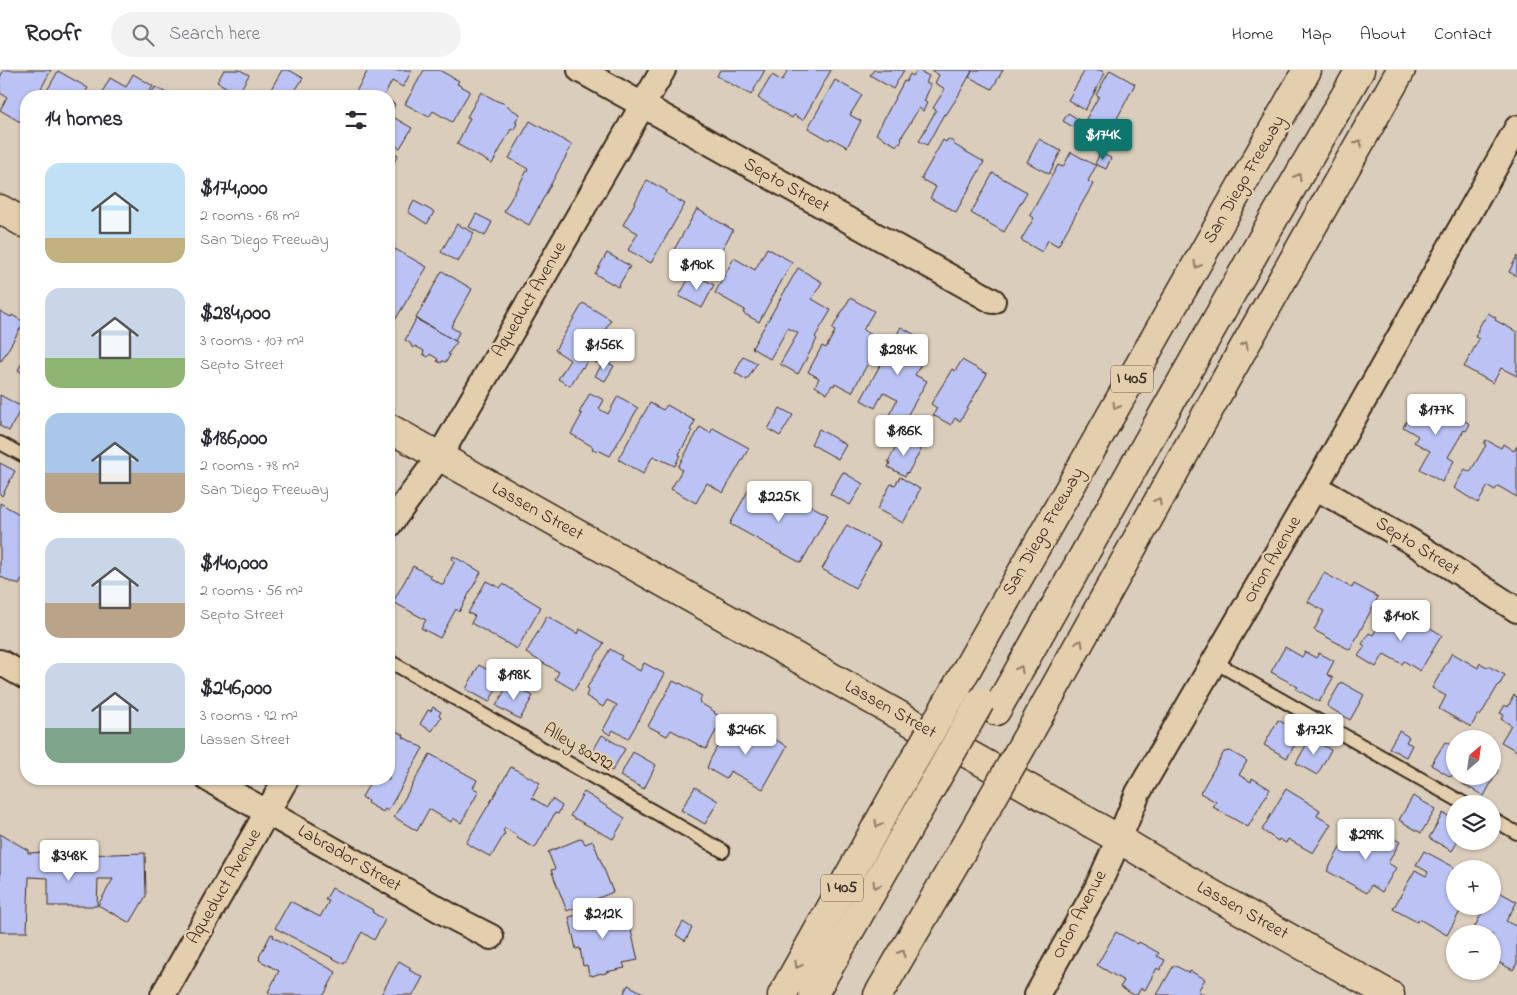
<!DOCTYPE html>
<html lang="en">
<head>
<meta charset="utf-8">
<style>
  :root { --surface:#fff; --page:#f2f2f3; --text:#2b2b33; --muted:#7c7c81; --line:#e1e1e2; --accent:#0f766e }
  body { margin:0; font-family:"Indie Flower",sans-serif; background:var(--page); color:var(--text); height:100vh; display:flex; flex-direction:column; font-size:19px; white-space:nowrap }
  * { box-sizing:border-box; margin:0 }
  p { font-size:16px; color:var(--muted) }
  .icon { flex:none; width:28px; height:28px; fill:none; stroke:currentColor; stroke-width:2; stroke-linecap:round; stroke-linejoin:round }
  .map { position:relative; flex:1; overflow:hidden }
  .details { position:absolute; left:20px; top:20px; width:375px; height:695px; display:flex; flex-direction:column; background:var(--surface); border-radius:20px; box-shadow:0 1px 4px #0004 }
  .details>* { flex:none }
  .needle { width:32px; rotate:29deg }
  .controls { position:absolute; left:1446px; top:660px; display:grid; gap:10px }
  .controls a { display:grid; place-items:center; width:55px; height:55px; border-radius:50%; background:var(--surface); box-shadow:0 1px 4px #0004; font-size:25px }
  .price { position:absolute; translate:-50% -42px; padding:0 11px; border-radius:5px; background:#fff; color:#222; font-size:16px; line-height:32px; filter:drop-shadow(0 1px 2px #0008) }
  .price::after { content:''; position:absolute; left:50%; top:30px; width:15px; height:11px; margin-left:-8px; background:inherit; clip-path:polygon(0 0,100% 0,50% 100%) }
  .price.on { background:var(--accent); color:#fff }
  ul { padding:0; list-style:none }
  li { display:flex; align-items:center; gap:15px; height:125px; padding:0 25px }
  li span { display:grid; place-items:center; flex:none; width:140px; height:100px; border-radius:15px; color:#555 }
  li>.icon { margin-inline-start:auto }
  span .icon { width:60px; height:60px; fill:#fffc; stroke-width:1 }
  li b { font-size:21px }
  h2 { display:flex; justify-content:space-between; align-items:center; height:60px; padding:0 25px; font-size:21px }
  header { display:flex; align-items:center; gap:30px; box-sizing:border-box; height:70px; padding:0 25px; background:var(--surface); border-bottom:1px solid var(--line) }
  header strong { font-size:24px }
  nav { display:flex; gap:28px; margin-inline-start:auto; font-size:18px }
  .search { width:350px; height:45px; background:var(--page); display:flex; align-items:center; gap:12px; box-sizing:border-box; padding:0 18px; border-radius:28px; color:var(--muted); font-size:19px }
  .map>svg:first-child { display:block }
  .building { fill:#bbc3f5; stroke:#3b2a1e }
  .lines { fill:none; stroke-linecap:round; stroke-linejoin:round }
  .lane-casing { stroke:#3b2a1e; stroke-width:16 }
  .street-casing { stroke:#3b2a1e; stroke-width:28 }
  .secondary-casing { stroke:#3b2a1e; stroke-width:31 }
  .highway-casing { stroke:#3b2a1e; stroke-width:31 }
  .lane { stroke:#e3cfad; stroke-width:12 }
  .street { stroke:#e3cfad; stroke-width:24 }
  .secondary { stroke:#e3cfad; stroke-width:28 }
  .highway { stroke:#e3cfad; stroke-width:28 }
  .highway-bridge-casing { stroke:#3b2a1e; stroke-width:31; stroke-linecap:butt }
  .highway-bridge { stroke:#e3cfad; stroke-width:28 }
  .oneway { stroke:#8f7c66 }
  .labels { text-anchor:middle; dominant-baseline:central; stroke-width:5; stroke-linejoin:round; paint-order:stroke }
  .shield { fill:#e3cfad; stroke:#6d5c49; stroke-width:1 }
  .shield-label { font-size:16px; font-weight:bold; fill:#3b2a1e }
  .street-label { font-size:18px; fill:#3b2a1e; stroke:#e3cfad }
</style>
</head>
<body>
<header>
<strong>Roofr</strong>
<div class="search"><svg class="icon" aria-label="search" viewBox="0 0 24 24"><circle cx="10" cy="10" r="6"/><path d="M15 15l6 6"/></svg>Search here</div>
<nav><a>Home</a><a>Map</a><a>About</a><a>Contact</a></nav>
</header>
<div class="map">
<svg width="1517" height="925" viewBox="0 0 1517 925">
  <rect width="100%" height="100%" fill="#dbcdbb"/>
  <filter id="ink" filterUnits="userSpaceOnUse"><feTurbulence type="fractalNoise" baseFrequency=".02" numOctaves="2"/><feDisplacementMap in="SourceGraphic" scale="10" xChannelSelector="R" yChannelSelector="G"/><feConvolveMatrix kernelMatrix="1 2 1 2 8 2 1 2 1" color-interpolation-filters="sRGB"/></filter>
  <g filter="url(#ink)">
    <g class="building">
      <path d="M4,0h47l-14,26h-11v15l-6,11 -20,-12 7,-13 -7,-4v-16z"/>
      <path d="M224,0h16l9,5 -11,19 -21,-12z"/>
      <path d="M282,0h7l14,8 -11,18h-8l-13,-7z"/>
      <path d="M368,0h44l-9,17 -11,-6 -8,15h-27l-3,-1z"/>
      <path d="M424,0h15l20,11 -2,3 13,7 -18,31 -19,-11 -4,6 -24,-13z"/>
      <path d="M720,0h45l-14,25 -34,-19z"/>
      <path d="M788,0h43l-28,50 -9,-5 -2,3 -34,-20 14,-23 10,6z"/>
      <path d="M874,0h30l-11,19 -23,-14z"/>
      <path d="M917,0l12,6 -3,7 5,2 -7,16 3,2 -4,8 -4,-3 -18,30 1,1 -2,5 -2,-1 -1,3 -21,-12 28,-53 2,1 4,-8 3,2z"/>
      <path d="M931,0h39l2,1 -14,25 -12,19 -2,-1 -17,31 -8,-4 17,-31 -3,-2 12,-19 -10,-6 4,-8z"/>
      <path d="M973,0h30l-11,19 -23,-12z"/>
      <path d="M1085,0h15l5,3 -20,37 -17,-10z"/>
      <path d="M1110,0l25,14 -25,48 -24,-13 13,-23 -3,-1z"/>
      <path d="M58,1l30,17 -5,8h-39z"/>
      <path d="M133,4l20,12 -6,10h-47l10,-18 16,9z"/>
      <path d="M835,10l27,15 -12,20 11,6 -14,26 -16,-9 -2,2 -21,-12z"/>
      <path d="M155,17l17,9h-22z"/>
      <path d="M481,22l16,9 9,3 5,5 9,5 -5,8 2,1 -3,7 -3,-1 -19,35 -35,-20 13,-26 -3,-1z"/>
      <path d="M389,31l6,3 -6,13z"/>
      <path d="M1068,43l10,6 -5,8 -10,-6z"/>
      <path d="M393,47l19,11 -12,20 -11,-6v-17z"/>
      <path d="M1082,50l13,7 -5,9 -12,-8z"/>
      <path d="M530,51l42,24 -43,80 -25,-14 24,-42 -19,-11z"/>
      <path d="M948,69l6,3 -1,2 31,18 -28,50 -26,-14 6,-11 -15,-8 22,-39 3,2z"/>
      <path d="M1039,69l22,12 -12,23 -22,-12z"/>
      <path d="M389,80l9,5 -9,16z"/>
      <path d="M1071,82l25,14 -8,15 5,3 -35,62 -10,-6 -6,12 -21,-12 13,-22 -4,-3 28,-50 5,2z"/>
      <path d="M1100,83l11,5 -5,11 -11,-5z"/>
      <path d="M993,103l34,19 -23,40 -33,-19z"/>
      <path d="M647,110l20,11 -1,2 19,11 -34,59 -23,-13 10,-17 -15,-8z"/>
      <path d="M414,131l20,11 -7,12 -19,-12z"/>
      <path d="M697,139l36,21 -25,43 -14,-8 6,-10 -3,-2 -7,13 -19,-11z"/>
      <path d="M476,144l16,8 -7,14 -16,-9z"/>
      <path d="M457,154l17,9 -16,29 -17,-10z"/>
      <path d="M767,178l25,14 -33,60 -16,-9 2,-3 -30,-17 19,-35 21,12z"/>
      <path d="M395,179l32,18 -38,63v-70z"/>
      <path d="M607,183l23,13 -12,21 -23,-13z"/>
      <path d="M1517,186v20l-8,-4z"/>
      <path d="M798,198l24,14 -10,17 19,11 -16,27 2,2 -19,35 -18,-10 18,-31 -10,-5 -18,31 -18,-11z"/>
      <path d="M442,201l30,18 -21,38 8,5 -4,9 -39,-23z"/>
      <path d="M692,203l22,12 -12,23 -23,-12z"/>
      <path d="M850,228l24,13 -11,19 18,10 -29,52 -17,-9 -1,3 -2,-1 -5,9 -12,-8 4,-8 -11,-6 14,-26 4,2 9,-17 -3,-2z"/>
      <path d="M583,233l28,17 -13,22 8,5 -9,16 -8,-5 -6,10 -1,-1 -12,19 -12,-7 12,-19 -15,-10z"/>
      <path d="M0,241l11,6 1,-2 12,7 -22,38 -2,1z"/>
      <path d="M1488,243l8,5 -1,2 22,12v44l-16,-8 -8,15 -29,-16 15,-28 -4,-2 3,-6h-1l6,-11h1z"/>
      <path d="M416,249l41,23 -9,12 2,1 -4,7 -4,-1 -1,2 -4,-2 1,-2 -8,-5 -2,3 -5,-3 1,-3 -9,-5 -1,2 -3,-2v-2l-6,-4z"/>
      <path d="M901,257l23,13 -12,20 9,4 -6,11 12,6 -24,42 -14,-8 8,-15 -14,-8 -8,16 -14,-8z"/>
      <path d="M26,286v19l-8,-5z"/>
      <path d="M743,286l14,7 -10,17 -12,-7z"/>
      <path d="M962,290l25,14 -27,47 -5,-3 -4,7 -18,-10 4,-7 -6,-4 21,-35 3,2z"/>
      <path d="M604,291l10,5 -9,15 -10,-5z"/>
      <path d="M590,323l14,7 -5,9 9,5 10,-18 20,12 -28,48 -12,-6 -1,1 -5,-2 1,-2 -22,-13 11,-20 -3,-1z"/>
      <path d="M0,325l22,12 -13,24 -9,-5z"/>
      <path d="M1420,328l32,19 2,-2 16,9 -4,7 -2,-1 -16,27 6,4 -12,21 -22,-13 10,-18 -16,-9 4,-6 -15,-9z"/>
      <path d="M650,333l13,7 4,-5 28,16 -5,9 2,1 -13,23 1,1 -5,11 -22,-10 -10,18 -25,-15z"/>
      <path d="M780,338l13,7 -13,21 -12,-7z"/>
      <path d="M700,357l10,6 3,-5 36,20 -26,45 -16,-10 -11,20 -25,-14 11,-19 -4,-3z"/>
      <path d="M819,359l27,16 -8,14 -27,-15z"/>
      <path d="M901,368l20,12 -13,23 -1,-1 -2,4 -17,-9 2,-4 -2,-1z"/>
      <path d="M1486,370l15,8 2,-4 11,7 3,-5v51l-19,-11 -3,4 -7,-4 -10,17 -24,-15 11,-19 5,3 16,-27 -2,-1z"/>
      <path d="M0,393l15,8 -13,25 -2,-2z"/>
      <path d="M843,402l20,12 -13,21 -20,-11z"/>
      <path d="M900,407l20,12 -4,8 1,1 -14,25 -26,-14 14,-25 4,1z"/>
      <path d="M751,415l42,24 5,-10 30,16 -27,48 -71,-39z"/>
      <path d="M0,433l26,15v55l-7,12 -7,-4v2l-12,-7z"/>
      <path d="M847,455l33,19 -25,44 -33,-19z"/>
      <path d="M453,486l28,16 -22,40 -3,-3 -16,29 -19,-10 5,-8 -33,-18 20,-36 18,10 -1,2 13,7 2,-3 -1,-1 11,-20 -3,-2z"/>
      <path d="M1324,503l28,15 2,-4 24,13 -28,53 -36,-20 10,-19 -16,-9z"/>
      <path d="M486,511l14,7 3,-4 38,23 -24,42 -46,-26 4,-7 -7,-3z"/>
      <path d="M1386,544l13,7 2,-4 8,5 3,-5 30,18 -22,36 -16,-10 -2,3 -18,-10 -8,13 -18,-11 7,-10 -3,-2 7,-11 4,2z"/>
      <path d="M547,546l31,18 2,-5 24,14 -30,47 -19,-11 4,-7 -33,-19z"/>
      <path d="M1285,577l17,10 3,-5 11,6 3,-5 15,8 -7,13 6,4 -14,24 -23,-13 2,-2 -27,-15z"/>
      <path d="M610,579l12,7 -2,3 20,12 4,-8 21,11 -37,65 -15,-9 -3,5 -7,-5 14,-25 -10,-5 -4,7 -17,-11 3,-7 -2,-1z"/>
      <path d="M1452,583l26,15 2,-5 7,4 1,-1 17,9 -5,9h-1l-19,32 -2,-2 -7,13 -32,-18 7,-13 -14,-8z"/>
      <path d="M479,595l23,13 -13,24 -23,-13z"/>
      <path d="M673,611l6,3 1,-1 22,13 -3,6 16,10 -1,1 9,5 -17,31 -35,-19 -4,6 -19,-10z"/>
      <path d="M1341,612l23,13 -14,25 -23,-14z"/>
      <path d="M509,613l24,13 -13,23 -24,-13z"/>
      <path d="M1514,625l3,2v54l-16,-9 10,-17 -10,-6 3,-4 -4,-2 5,-8 3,2z"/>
      <path d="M433,637l8,5 -2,3 2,2 -9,14 -12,-7 8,-14 3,1z"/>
      <path d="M732,650l12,7 -1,4 17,9 6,-9 2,1 -1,3 20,11 -24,43 -33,-18 -4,8 -19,-11 3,-8z"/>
      <path d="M1278,650l24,13 -15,25 -23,-13z"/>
      <path d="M389,653l5,2 -2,4 12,6 -1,2 20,11 -35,63 -3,-2 -2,3 -16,-9 1,-2 -6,-4 10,-18h17z"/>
      <path d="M1399,661l10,6 -3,5 6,3 -6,12 -17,-9z"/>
      <path d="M602,665l23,14 -13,22 -23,-13z"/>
      <path d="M1310,668l21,12 -14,25 -21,-12z"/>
      <path d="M1445,672l10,5v23l-4,7 -20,-12z"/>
      <path d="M1230,681l17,10 -8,14 12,7 1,-4 18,11 -22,38 -35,-20 3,-5 -16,-9 24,-41z"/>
      <path d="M633,682l23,13 -12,24 -24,-13z"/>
      <path d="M430,684l47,26 -4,8 6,3 -18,32 -8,-5 -2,4 -22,-13 -12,22 -23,-14z"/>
      <path d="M511,697l29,16 -8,15 15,9 5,-8 10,7 -4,8 -3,-1 -20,35 -18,-10 1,-2 -13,-8 -2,3 2,2 -14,24 -25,-14z"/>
      <path d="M1492,698l6,2 -14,26 -23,-13 4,-7h27z"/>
      <path d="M695,717l23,14 -13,23 -24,-14z"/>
      <path d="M1286,719l34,21 -3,6 14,8 -18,29 -25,-14 -2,4 -7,-4 -1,2 -16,-11z"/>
      <path d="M584,722l41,26 -12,21 -43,-23z"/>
      <path d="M1413,726l23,13 -15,24 -22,-13z"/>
      <path d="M1443,743l12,7v21h3l-6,10 -23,-13z"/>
      <path d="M1372,755l28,17 -12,21 8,5 -14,24 -11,-7 -4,8 -40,-22 20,-36 15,8z"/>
      <path d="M0,764l28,16v3l21,-1v4l96,-3 1,43 -16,27 -32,-18 15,-26h-15l-1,27h-49v-28l-19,-1 -2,55h-27z"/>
      <path d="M582,768l3,6 8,-3 20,51 -46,19 -16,-41 4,-1 -7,-17z"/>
      <path d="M1424,781l30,16 1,16 -8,13 8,4v6h8l-16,29 -28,-16 -2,3 -24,-13 22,-39 11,6 2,-4 -12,-7z"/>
      <path d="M332,818l41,22 -1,2 13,8 -11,20 -12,-8 -18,32 -69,-36 15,-27 30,16 9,-16 -4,-1z"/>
      <path d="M1494,819l23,13 -11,19 11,6v36l-4,7 -21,-11v-25h-21l12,-23 -1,-1 2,-4h8v-14z"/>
      <path d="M619,836l3,18 7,-2 9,38 -15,3 2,5 -19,4v1l-4,1 -1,-1 -9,3v-1h-3l-2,-10 -4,1 -3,-18 -4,1 -7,-32z"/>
      <path d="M683,852l9,6 -7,13 -9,-6z"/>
      <path d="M1116,862l22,12 1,-2 20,11 -2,3 8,4 -5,10 -3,-2 -12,22 -4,-2 -4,7h-3l-14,-8 4,-6 -27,-16z"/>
      <path d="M271,864l3,1 -1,2 63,35 -12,23h-53l1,-1 -4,-2 11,-21 -20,-11 1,-3h-1z"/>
      <path d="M399,891l12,7 -2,2 14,7 -10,18h-32z"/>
      <path d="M1174,895l15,8 1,-2 15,8 -7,12 7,4h-48z"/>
      <path d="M628,915l19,10h-24z"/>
    </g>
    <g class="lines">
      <g class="lane-casing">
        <g id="lane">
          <path d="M0,373l26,14"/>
          <path d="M389,591l334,190"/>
          <path d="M1213,591l252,143"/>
          <path d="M1492,749l25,14"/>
        </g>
      </g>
      <g class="street-casing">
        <g id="street">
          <path d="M580,0l413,231"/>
          <path d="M1315,417l97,55 105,68"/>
          <path d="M389,455l50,-68 224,-387"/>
          <path d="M0,592l26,15"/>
          <path d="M208,709l248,140 35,18"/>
          <path d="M163,925l123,-216"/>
          <path d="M1037,925l60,-107 22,-49 19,-46 177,-306 202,-359"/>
        </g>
      </g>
      <g class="secondary-casing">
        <g id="secondary">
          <path d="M0,139l26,15"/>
          <path d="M389,358l730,411 70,42 201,114"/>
        </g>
      </g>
      <g class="highway-casing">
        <g id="highway">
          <path d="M956,618l351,-618"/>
          <path d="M996,641l270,-479 94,-162"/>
          <path d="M1030,662l191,-344 180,-318"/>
          <path d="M782,925l120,-214"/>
          <path d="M813,925l113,-198"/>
          <path d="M878,925l99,-170"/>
        </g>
      </g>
      <use href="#lane" class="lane"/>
      <use href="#street" class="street"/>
      <use href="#secondary" class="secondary"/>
      <use href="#highway" class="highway"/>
      <g class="highway-bridge-casing">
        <g id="highway-bridge">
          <path d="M902,711l54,-93"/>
          <path d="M926,727l54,-95"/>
          <path d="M977,755l53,-93"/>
        </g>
      </g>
      <use href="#highway-bridge" class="highway-bridge"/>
    </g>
    <defs><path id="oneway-chevron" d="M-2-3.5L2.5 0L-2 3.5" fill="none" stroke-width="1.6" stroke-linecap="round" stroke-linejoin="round" transform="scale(1.25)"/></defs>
    <g class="oneway">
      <use href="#oneway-chevron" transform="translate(1359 73) rotate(-61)"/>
      <use href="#oneway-chevron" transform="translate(1298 107) rotate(-60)"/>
      <use href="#oneway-chevron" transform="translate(1197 195) rotate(120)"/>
      <use href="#oneway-chevron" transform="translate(1245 275) rotate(-60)"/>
      <use href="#oneway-chevron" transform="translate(1116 336) rotate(120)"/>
      <use href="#oneway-chevron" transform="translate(1158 431) rotate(-61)"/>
      <use href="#oneway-chevron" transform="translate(1080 573) rotate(-61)"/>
      <use href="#oneway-chevron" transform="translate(1020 599) rotate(-61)"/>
      <use href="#oneway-chevron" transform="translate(878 754) rotate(119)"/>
      <use href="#oneway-chevron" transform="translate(876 815) rotate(120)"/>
      <use href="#oneway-chevron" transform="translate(902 883) rotate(-60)"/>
      <use href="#oneway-chevron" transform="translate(798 895) rotate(119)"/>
    </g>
  </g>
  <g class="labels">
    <g class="shield">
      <rect x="1111" y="295.5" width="42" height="27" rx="4"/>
      <rect x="821" y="804.5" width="42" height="27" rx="4"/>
    </g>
    <g class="shield-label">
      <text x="1132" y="309">I 405</text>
      <text x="842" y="818">I 405</text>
    </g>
    <g class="street-label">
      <text transform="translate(1245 110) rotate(-60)">San Diego Freeway</text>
      <text transform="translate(786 116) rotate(29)">Septo Street</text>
      <text transform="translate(530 230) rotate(-60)">Aqueduct Avenue</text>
      <text transform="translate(537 442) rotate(29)">Lassen Street</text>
      <text transform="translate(1044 462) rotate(-60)">San Diego Freeway</text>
      <text transform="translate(1417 477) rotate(32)">Septo Street</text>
      <text transform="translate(1273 490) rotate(-60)">Orion Avenue</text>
      <text transform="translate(890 640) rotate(29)">Lassen Street</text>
      <text transform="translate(578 678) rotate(30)">Alley 80292</text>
      <text transform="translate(349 789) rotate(30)">Labrador Street</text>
      <text transform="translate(225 817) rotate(-60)">Aqueduct Avenue</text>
      <text transform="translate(1242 841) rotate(29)">Lassen Street</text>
      <text transform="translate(1080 845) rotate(-62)">Orion Avenue</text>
    </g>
  </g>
</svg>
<div class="controls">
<a><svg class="needle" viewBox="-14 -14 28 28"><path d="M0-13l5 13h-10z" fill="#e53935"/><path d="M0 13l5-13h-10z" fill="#7c7c81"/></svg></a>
<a><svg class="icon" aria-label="layers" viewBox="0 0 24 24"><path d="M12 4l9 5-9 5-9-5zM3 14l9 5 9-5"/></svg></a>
<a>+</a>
<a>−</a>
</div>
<b class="price on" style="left:1103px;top:91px">$174K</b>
<b class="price" style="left:697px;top:221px">$190K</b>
<b class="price" style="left:604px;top:301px">$156K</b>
<b class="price" style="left:898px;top:306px">$284K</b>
<b class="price" style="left:1436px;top:366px">$177K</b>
<b class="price" style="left:904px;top:387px">$186K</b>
<b class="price" style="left:779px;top:453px">$225K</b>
<b class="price" style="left:1401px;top:572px">$140K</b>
<b class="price" style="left:514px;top:631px">$198K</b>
<b class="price" style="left:746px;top:686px">$246K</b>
<b class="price" style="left:1314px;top:686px">$172K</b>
<b class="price" style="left:1366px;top:791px">$299K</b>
<b class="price" style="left:69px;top:812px">$348K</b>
<b class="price" style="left:603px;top:870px">$212K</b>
<section class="details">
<h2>14 homes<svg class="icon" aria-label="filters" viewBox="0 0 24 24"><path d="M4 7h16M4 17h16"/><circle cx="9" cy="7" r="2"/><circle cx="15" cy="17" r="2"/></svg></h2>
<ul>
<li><span style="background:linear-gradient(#bfe0f5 75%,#c2b280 0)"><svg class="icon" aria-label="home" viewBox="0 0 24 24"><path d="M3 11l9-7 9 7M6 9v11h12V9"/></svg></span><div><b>$174,000</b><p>2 rooms · 68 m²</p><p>San Diego Freeway</p></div></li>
<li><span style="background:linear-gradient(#c9d6e8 70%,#8fb573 0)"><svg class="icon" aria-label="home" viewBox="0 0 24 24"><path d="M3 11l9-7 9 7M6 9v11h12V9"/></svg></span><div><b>$284,000</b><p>3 rooms · 107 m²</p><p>Septo Street</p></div></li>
<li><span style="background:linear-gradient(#a9c7e8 60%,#b9a48a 0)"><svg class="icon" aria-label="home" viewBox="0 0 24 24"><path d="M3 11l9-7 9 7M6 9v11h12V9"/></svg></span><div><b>$186,000</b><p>2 rooms · 78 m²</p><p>San Diego Freeway</p></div></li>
<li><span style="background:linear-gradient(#c9d6e8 65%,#b9a48a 0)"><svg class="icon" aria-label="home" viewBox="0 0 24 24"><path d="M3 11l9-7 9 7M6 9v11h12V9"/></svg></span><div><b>$140,000</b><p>2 rooms · 56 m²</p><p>Septo Street</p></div></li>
<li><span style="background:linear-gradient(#c9d6e8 65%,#7fa58c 0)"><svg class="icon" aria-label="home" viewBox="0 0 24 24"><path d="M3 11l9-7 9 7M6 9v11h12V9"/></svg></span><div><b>$246,000</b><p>3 rooms · 92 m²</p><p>Lassen Street</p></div></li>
</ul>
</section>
</div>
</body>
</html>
